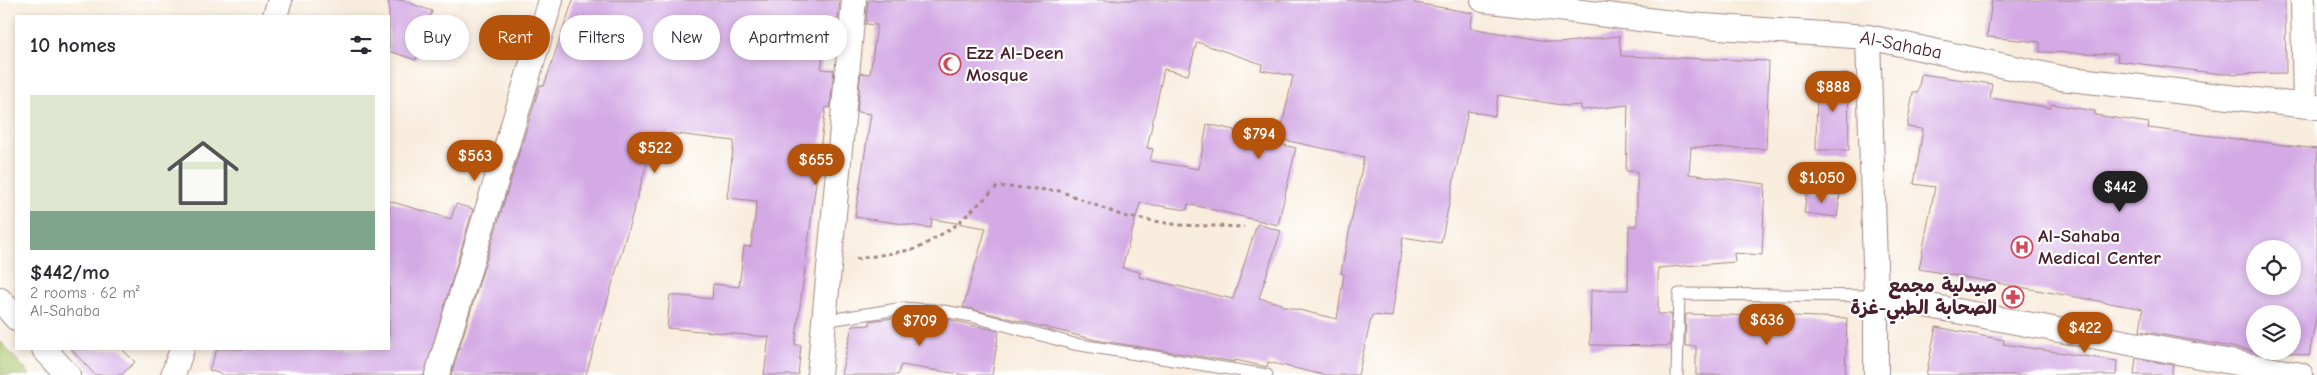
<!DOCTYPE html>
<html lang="en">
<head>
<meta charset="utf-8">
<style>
  :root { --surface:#fff; --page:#f2f2f3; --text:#2b2b33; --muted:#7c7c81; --line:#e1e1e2; --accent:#b45309 }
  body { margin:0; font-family:"Comic Neue","Playpen Sans Arabic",sans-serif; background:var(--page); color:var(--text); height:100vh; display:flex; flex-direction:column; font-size:19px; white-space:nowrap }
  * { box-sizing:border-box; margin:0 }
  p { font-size:16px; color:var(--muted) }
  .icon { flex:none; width:28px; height:28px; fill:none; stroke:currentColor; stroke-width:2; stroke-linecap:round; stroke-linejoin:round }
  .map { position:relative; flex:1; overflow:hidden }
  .side { position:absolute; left:15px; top:15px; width:375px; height:335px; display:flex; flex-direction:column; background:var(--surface); border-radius:0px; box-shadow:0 2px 8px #0003 }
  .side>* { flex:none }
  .guide { position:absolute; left:405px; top:15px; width:475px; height:45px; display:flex; gap:10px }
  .buttons { position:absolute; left:2246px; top:240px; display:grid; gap:10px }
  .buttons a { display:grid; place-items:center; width:55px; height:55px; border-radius:50%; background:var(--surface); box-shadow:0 2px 8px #0003; font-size:25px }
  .price { position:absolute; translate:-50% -42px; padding:0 11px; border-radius:18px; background:var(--accent); color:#fff; font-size:16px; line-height:32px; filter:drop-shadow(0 1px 2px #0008) }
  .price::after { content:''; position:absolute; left:50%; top:30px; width:15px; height:11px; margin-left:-8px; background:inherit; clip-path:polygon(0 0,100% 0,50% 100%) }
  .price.active { background:#222; color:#fff }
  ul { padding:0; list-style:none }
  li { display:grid; align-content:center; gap:10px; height:265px; padding:0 15px }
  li+li { border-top:1px solid var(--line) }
  li span { display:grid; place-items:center; height:155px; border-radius:0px; color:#555 }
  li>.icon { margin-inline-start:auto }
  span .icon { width:90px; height:90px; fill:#fffc; stroke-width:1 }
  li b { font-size:21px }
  h2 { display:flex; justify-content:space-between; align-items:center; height:60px; padding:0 15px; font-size:21px }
  .pill { padding:0 18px; border-radius:22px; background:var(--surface); box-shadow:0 2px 8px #0003; font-size:18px; line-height:45px }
  .pill.active { background:var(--accent); color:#fff }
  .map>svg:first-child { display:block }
  .green { fill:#adc76d; stroke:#7c734c }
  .building { fill:#d4aae5; fill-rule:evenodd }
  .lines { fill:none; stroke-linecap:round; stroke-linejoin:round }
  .lane-casing { stroke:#a18684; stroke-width:13 }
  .street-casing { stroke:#a18684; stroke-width:26 }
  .path { stroke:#a18684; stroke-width:3; stroke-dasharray:4 4; stroke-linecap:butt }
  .lane { stroke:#fff; stroke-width:11 }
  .street { stroke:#fff; stroke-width:24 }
  .labels { text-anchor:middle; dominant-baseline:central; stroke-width:4.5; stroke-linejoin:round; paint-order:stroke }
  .street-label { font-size:19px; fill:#4a1f2b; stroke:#fff }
  .poi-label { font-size:19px; font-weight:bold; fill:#4a1f2b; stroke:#fff; text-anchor:start }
</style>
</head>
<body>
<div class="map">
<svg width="2317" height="375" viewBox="0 0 2317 375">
  <rect width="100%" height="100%" fill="#fff"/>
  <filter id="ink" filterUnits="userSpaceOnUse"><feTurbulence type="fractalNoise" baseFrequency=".02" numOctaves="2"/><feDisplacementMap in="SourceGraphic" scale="10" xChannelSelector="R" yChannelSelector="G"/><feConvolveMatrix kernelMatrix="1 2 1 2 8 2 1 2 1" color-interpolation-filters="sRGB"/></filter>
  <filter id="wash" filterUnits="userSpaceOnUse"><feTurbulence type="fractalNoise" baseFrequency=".0096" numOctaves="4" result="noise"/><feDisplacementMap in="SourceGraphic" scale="20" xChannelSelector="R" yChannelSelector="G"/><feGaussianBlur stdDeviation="1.12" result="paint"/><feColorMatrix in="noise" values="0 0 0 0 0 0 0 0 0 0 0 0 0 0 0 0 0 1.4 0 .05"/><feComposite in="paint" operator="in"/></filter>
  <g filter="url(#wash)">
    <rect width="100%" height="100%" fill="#f8ecdc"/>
    <path class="green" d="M0,341l30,34h-30z"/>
    <g id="blocks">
      <g class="building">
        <path d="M389,0h12l31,11 -16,49 -27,-9z"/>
        <path d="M573,0h267l-2,19 -8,-1 -9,51 13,1 -4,38 -4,-1 -4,28 -27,210h6l-3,30h-34l5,-38 -102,-9 3,-33 42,4 1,-15 26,3 5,-41 7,1 6,-46 -30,-3 7,-57 -65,-8 -4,16 -13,-3 -66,229h-135l89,-290 4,1z"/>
        <path d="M868,0h547v3l58,10 -3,15 89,15 60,-7 2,20 148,5 -3,88 -75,-2 -2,27 76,10 -3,71 -28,-2 1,9 -77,6v46h13l-1,32 -80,-1 1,-55h37l1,-64h8v-55h-11l2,-66 -47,5v-5l-13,1 -70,-11 -3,21 -27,-5 -27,132 -38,-6 -11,80 -20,-2 -14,60h-34l-56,-13 -1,5 -32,-7v2l-139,-22 -133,-33 23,-79 -54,-9 -1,9 -76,-11 16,-103 -14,-2 4,-39 9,1 7,-49 -11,-1zM1197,42l65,22 -1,6 32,6 -14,63 85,18 -23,116 3,1 -7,45 -55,-13v-2l-23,-6 22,-67 -24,-7 -24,75 -94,-22 1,-5 -18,-4 18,-65 47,7 1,-6 90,21 18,-77 -62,-15v-3l-27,-6 -8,45 -49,-8 3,-12 -6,-1 17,-79 24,6z"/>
        <path d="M1992,0h293l1,73 -64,1 -105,-13 1,-7 -78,-2v-10l-53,-5z"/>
        <path d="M1848,74l1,76h-33l1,-73 4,1v-3z"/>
        <path d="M1921,74l71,10 -2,14 61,10v-4l44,7v4l54,8 -1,5 169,21v164l-8,43 -28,-5h11v-37h-37v37l-115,-20 3,-22 -224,-40 16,-82 -21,-3 9,-55 -16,-2 6,-35 5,1zM2255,249h37v37h-37z"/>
        <path d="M1807,190l33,4 -3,23 -33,-4z"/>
        <path d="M389,201l62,18 5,-15 17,5 -49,166h-201l-14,-5 8,-21h172z"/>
        <path d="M1686,314l74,2v8l30,2 1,-10 56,2 -2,57h-149v-29h-11z"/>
        <path d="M901,317l41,1 57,13 -7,44h-26l-65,-10 -3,10h-57l11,-49 18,-1v-4z"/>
        <path d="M1936,327l68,13 -1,4 114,17 -1,14h-190z"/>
        <path d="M71,349h51l13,13 -14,13h-26z"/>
        <path d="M2136,358l37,7 -2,10h-37z"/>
      </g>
    </g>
  </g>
  <g filter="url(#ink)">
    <use href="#blocks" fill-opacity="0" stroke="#a18684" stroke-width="1"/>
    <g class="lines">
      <g class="lane-casing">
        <g id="lane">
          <path d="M823,321l81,-13 39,3 29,5 102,28 193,31"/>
          <path d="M1677,375l2,-81 197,2"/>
        </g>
      </g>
      <g class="street-casing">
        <g id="street">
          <path d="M1483,0l206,25 179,12 193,41 256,29"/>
          <path d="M2303,0l2,105"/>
          <path d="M275,16l5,-16"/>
          <path d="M1868,37l8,259v79"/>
          <path d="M1876,296l425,79"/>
          <path d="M0,300l16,18"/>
          <path d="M44,349l24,26"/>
          <path d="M173,375l9,-26"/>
          <path d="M437,375l114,-375"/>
          <path d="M819,375l35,-375"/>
        </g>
      </g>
      <path class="path" d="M856,259l61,-10 38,-23 43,-40 62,5 63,25 56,9 65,2"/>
      <use href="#lane" class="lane"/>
      <use href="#street" class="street"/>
    </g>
  </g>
  <defs>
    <g id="mosque-ring" transform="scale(1.125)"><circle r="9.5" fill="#fff" stroke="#d1495b" stroke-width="1.5"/><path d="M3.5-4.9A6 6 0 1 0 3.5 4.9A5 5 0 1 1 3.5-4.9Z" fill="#d1495b"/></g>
    <g id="hospital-ring" transform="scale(1.125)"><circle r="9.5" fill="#fff" stroke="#d1495b" stroke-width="1.5"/><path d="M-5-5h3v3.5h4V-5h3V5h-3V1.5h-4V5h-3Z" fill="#d1495b"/></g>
    <g id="pharmacy-ring" transform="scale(1.125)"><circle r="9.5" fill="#fff" stroke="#d1495b" stroke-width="1.5"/><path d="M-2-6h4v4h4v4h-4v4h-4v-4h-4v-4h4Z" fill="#d1495b"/></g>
  </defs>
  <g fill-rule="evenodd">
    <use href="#mosque-ring" x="950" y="64"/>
    <use href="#hospital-ring" x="2022" y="247"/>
    <use href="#pharmacy-ring" x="2013" y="297"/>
  </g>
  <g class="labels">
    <g class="street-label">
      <text transform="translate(1901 45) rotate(11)">Al-Sahaba</text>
    </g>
    <g class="poi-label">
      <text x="966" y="53">Ezz Al-Deen<tspan x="966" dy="22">Mosque</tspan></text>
      <text x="2038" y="236">Al-Sahaba<tspan x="2038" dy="22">Medical Center</tspan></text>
      <text x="1997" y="286" text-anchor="end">صيدلية مجمع<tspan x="1997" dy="22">الصحابة الطبي-غزة</tspan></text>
    </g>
  </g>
</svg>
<div class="buttons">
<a><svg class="icon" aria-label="locate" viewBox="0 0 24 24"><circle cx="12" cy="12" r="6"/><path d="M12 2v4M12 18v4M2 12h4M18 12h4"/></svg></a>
<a><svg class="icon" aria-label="layers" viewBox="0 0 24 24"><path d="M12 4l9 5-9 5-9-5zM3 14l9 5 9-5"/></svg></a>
</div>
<b class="price" style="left:1833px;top:113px">$888</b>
<b class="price" style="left:1259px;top:160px">$794</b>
<b class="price" style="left:655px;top:174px">$522</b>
<b class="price" style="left:475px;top:182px">$563</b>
<b class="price" style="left:816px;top:186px">$655</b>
<b class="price" style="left:1822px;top:204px">$1,050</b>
<b class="price active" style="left:2120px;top:213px">$442</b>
<b class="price" style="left:1767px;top:346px">$636</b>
<b class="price" style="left:920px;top:347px">$709</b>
<b class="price" style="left:2085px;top:354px">$422</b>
<div class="guide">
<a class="pill">Buy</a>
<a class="pill active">Rent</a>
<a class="pill">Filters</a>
<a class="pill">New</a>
<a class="pill">Apartment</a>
</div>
<section class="side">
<h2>10 homes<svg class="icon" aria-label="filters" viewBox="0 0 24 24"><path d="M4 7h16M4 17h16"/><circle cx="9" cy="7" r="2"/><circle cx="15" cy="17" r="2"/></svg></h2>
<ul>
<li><span style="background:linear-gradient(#dfe7d0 75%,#7fa58c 0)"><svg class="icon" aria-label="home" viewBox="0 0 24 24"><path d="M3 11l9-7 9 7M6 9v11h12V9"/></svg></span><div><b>$442/mo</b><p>2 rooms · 62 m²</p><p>Al-Sahaba</p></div></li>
</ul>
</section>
</div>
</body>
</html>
